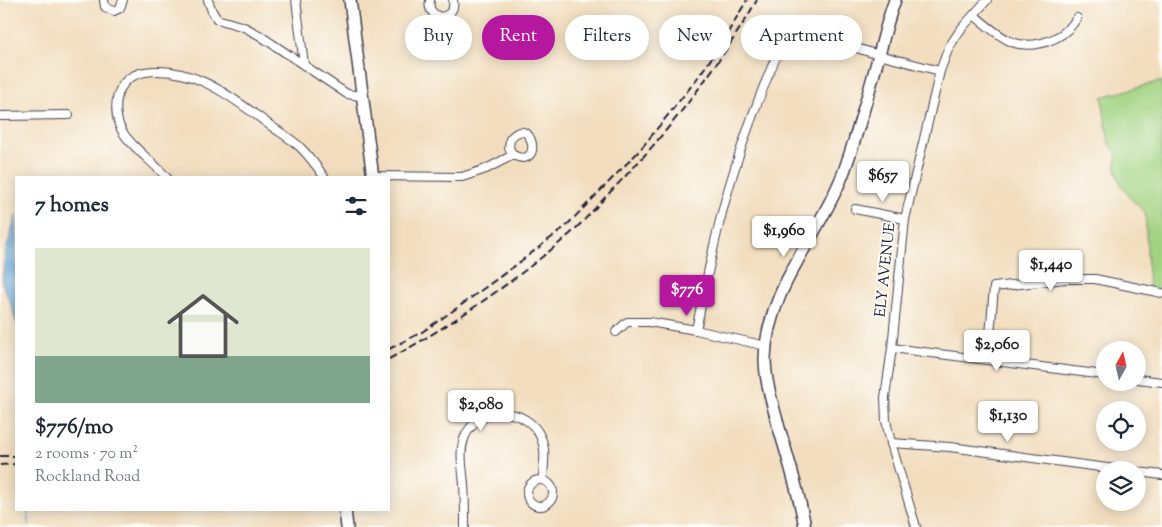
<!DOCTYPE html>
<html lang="en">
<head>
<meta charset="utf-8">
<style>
  :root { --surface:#fff; --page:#f2f2f3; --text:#1f2937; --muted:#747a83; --accent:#b5179e }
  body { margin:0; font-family:"Sorts Mill Goudy",serif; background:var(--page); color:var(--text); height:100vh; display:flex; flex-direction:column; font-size:19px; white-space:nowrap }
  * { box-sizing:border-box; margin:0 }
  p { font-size:16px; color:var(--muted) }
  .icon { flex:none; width:28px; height:28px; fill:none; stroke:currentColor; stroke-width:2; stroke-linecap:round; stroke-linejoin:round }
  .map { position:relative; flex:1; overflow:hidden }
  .sheet { position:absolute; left:15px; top:176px; width:375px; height:335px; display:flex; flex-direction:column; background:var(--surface); border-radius:0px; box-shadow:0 2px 12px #0003 }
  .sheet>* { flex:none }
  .banner { position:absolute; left:405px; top:15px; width:475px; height:45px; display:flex; gap:10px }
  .needle { width:32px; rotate:8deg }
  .buttons { position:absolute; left:1096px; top:341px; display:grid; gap:10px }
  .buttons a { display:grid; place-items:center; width:50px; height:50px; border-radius:50%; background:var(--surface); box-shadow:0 2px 12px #0003; font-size:25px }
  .price { position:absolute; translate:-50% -42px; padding:0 11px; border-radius:5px; background:#fff; color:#222; font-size:16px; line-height:32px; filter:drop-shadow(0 1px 2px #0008) }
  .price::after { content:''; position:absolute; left:50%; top:30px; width:15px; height:11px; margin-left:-8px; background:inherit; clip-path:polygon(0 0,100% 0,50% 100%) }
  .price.selected { background:var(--accent); color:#fff }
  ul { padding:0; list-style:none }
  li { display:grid; align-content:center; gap:10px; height:265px; padding:0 20px }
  li span { display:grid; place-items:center; height:155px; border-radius:0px; color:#555 }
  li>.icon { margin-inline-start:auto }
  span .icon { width:90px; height:90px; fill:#fffc; stroke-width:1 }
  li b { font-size:21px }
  h2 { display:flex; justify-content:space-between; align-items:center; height:60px; padding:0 20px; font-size:21px }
  .pill { padding:0 18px; border-radius:22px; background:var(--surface); box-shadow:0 2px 12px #0003; font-size:18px; line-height:45px }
  .pill.selected { background:var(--accent); color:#fff }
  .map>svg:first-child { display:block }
  .green { fill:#a2d382; stroke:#627a5e }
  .water { fill:#6aacde; stroke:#46678c }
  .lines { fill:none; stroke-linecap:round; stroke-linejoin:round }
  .stream { stroke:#6aacde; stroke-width:2 }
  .street-casing { stroke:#413e4f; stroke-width:10 }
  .secondary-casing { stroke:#413e4f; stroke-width:14 }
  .street { stroke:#fff; stroke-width:8 }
  .secondary { stroke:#fff; stroke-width:11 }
  .rail { stroke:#22223b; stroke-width:2; stroke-dasharray:8 4; stroke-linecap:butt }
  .labels { text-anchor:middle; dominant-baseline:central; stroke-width:4; stroke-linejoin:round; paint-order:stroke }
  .street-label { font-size:15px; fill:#22223b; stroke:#fdfcf7 }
</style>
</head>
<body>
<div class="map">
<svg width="1162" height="527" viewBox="0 0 1162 527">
  <rect width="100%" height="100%" fill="#fdfcf7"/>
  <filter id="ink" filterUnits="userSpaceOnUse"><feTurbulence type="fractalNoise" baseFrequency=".02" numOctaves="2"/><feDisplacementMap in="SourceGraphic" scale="10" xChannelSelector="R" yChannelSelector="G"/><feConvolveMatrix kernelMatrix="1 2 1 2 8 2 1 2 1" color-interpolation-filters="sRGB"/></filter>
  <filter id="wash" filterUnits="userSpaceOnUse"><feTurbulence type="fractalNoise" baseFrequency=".0096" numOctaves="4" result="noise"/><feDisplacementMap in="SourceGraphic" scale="20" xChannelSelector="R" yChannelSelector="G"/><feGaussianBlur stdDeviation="1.12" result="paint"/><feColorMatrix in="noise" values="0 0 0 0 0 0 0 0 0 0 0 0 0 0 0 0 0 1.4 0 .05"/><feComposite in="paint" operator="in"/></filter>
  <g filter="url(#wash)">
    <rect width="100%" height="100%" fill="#f2debf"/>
    <path class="green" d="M1162,81v214l-13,-2 -4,-81c-18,-15 -34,-34 -28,-59l-8,-8 -7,-48z"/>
    <path class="water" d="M16,215v108l-4,-17 -10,-23 3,-28z"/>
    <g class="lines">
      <path class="stream" d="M29,527c1,-6 -2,-12 0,-17"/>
    </g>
  </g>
  <g filter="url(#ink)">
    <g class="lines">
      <g class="street-casing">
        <g id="street">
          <path d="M104,0l1,7 9,4 6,-3 3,-8"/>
          <path d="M208,0l4,11 5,8 27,8 15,8 88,59 14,2"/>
          <path d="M296,0l8,65"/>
          <path d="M430,0c-2,9 2,14 10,17 9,-1 15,-7 13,-17"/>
          <path d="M974,15c12,10 24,21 38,27 18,7 42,0 55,-12 4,-3 7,-8 10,-12"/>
          <path d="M0,116l69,-1"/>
          <path d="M372,176l90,1 24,-8 27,-14c32,16 19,-43 -3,-16l-1,9 4,7"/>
          <path d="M167,178c-13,-16 -35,-30 -45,-47 -7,-12 -8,-31 -1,-43 5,-10 13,-14 24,-16 49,-7 89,27 126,54 10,7 22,14 30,22 9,9 17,20 24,30"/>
          <path d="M855,209l50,10"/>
          <path d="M696,330c11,-52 21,-105 37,-156 14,-46 31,-91 51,-135l6,-6 11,-2 78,24 61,16"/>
          <path d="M616,332l11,-10h22l47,8 70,16"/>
          <path d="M892,348l213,27"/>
          <path d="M988,359l6,-72 71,-8h30l67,14"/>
          <path d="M1138,379l24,3"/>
          <path d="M891,443l59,4 172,23"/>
          <path d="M1138,472l24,3"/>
          <circle cx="540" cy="493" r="13"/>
          <path d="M465,527c0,-14 0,-28 -1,-42 -1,-15 -5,-32 0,-46 12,-34 64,-34 77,-1 6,13 2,29 2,42"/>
          <path d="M916,527l-25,-84 -5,-22 -1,-24 7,-49 13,-129 35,-148 9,-24 12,-18 26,-29"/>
        </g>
      </g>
      <g class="secondary-casing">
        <g id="secondary">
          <path d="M350,0l23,178"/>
          <path d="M345,510l2,17"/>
          <path d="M805,527c-6,-34 -16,-66 -26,-99 -6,-23 -14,-46 -14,-70 2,-69 54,-122 78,-184 14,-38 25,-79 36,-119 5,-19 9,-37 16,-55"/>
        </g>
      </g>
      <use href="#street" class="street"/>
      <use href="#secondary" class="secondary"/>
      <g class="rail">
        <path d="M389,349l33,-17 35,-24 59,-43 49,-38 75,-77 56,-70 22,-31 29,-49"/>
        <path d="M389,359c63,-34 126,-78 181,-125 15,-14 28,-29 42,-44 56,-57 105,-121 145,-190"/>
        <path d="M0,456h16"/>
        <path d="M0,465l16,-1"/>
      </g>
    </g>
  </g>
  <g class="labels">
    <g class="street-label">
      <text transform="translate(886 270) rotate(-84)">ELY AVENUE</text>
    </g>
  </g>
</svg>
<div class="buttons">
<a><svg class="needle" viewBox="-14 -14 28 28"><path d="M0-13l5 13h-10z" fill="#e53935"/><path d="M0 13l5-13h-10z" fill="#747a83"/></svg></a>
<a><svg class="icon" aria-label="locate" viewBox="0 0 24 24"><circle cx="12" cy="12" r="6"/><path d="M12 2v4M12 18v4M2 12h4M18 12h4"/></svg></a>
<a><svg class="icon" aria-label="layers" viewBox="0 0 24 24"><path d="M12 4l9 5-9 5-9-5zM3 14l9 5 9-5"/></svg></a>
</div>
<b class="price" style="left:883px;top:203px">$657</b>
<b class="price" style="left:784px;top:258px">$1,960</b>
<b class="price" style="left:1051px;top:292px">$1,440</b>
<b class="price selected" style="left:687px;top:317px">$776</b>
<b class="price" style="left:997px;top:372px">$2,060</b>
<b class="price" style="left:481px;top:432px">$2,080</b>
<b class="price" style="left:1008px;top:443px">$1,130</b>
<div class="banner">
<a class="pill">Buy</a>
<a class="pill selected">Rent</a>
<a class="pill">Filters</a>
<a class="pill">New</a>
<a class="pill">Apartment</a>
</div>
<section class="sheet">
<h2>7 homes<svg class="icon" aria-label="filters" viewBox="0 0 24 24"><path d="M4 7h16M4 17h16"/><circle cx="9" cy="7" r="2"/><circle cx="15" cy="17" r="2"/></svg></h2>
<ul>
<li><span style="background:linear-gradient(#dfe7d0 70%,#7fa58c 0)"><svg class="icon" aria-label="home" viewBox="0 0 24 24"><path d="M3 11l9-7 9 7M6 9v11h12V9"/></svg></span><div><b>$776/mo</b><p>2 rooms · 70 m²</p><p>Rockland Road</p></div></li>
</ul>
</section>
</div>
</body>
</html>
